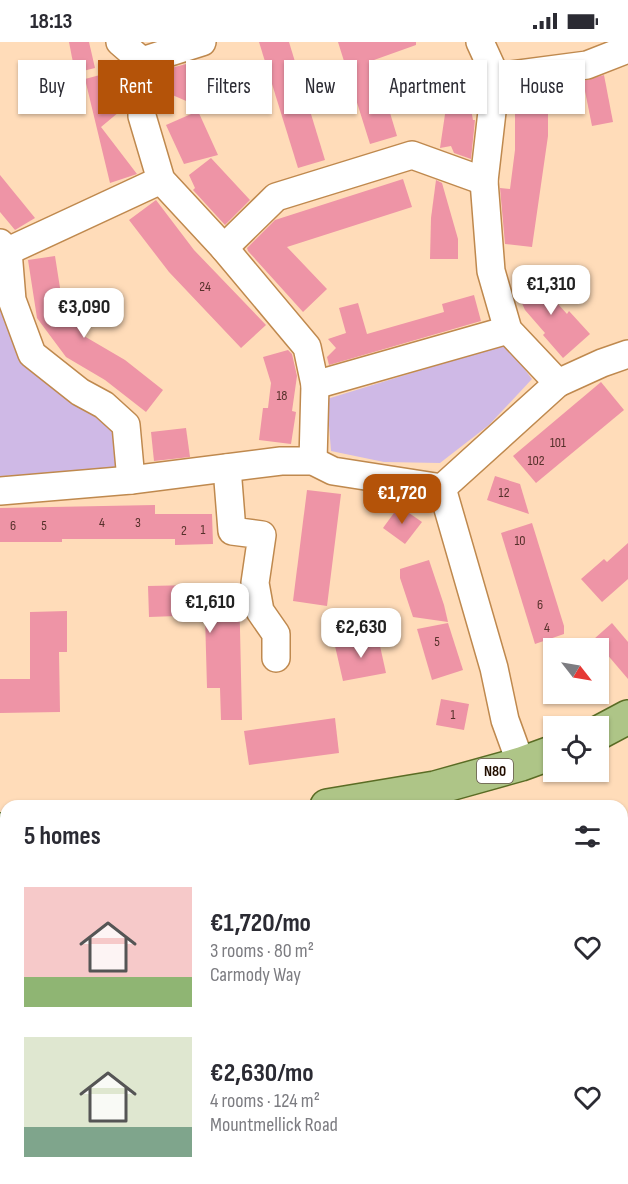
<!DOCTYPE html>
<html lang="en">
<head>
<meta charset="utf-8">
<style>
  :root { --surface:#fff; --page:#f7f7f7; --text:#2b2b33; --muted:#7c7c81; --accent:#b45309 }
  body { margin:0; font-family:"Sofia Sans Condensed",sans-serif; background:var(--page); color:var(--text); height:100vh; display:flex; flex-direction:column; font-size:22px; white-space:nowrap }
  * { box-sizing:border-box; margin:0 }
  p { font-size:20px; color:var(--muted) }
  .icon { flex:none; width:33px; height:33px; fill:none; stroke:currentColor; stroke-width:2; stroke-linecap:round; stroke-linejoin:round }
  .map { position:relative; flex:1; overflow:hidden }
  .panel { position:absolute; left:0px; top:758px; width:628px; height:386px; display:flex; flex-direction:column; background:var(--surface); border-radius:18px 18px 0 0; box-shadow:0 2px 4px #0004 }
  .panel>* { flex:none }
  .guide { position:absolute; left:18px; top:18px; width:592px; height:54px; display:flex; gap:12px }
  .needle { width:39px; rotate:121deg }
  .buttons { position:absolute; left:543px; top:596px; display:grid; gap:12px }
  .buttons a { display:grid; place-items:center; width:66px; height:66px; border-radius:0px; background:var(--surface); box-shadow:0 2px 4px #0004; font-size:30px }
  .price { position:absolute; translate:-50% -51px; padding:0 14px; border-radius:12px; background:#fff; color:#222; font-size:20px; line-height:39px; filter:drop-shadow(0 2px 3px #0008) }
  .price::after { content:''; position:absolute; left:50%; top:36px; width:18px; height:14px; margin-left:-9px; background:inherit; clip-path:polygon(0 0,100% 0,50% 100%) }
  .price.active { background:var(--accent); color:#fff }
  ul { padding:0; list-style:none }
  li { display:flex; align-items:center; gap:18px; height:150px; padding:0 24px }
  li span { display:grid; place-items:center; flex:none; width:168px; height:120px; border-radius:0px; color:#555 }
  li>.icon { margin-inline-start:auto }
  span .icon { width:72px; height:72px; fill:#fffc; stroke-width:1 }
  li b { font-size:26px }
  h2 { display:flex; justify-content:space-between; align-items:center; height:72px; padding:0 24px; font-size:26px }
  .tag { padding:0 21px; border-radius:0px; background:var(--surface); box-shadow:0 2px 4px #0004; font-size:21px; line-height:54px }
  .tag.active { background:var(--accent); color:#fff }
  .status { display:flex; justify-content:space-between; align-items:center; height:42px; padding:0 30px; background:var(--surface); direction:ltr }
  .status svg { height:16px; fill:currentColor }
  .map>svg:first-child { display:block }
  .green { fill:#cfb9e6 }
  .building { fill:#ee94a6 }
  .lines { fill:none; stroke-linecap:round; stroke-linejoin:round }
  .street-casing { stroke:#bf894e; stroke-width:30 }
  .primary-casing { stroke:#5a6c24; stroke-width:36 }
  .street { stroke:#fff; stroke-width:27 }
  .primary { stroke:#aec587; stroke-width:33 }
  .labels { text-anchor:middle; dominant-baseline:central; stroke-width:6; stroke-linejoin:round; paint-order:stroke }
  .number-label { font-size:14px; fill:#55302a }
  .shield { fill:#fff; stroke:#64564c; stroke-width:1.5 }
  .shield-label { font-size:15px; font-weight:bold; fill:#220e00 }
</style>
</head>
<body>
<div class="status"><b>18:13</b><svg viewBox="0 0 49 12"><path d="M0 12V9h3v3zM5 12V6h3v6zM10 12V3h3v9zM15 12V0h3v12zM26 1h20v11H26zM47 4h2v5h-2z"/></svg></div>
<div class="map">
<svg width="628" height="1142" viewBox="0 0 628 1142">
  <rect width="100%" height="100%" fill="#ffdcb9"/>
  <g class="green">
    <path d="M0,249l17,65 99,70 5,35 -14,12 -107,3z"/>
    <path d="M506,302l26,35 -43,46 -49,38 -56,-1 -53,-11 -4,-52z"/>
  </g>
  <g class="building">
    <path d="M69,0h20l6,26 -20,5z"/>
    <path d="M259,0h30l36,118 -27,8z"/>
    <path d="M338,0h78v3l-42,15 23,76 -27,8z"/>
    <path d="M186,22l21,9 -14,31 -32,-14 10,-22z"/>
    <path d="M115,29l10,36 -24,20 36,47 -27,9 -25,-104z"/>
    <path d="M604,33l9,47 -21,4 -9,-45z"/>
    <path d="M515,51h33v43l-16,111 -27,-3 -5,-56 10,1 5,-39z"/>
    <path d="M448,52h20l5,26h2l-4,39 -17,-6 -3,-7 -11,2z"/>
    <path d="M198,69l20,44 -34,9 -18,-39z"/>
    <path d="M211,116l39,42 -25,25 -32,-35 2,-2 -6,-13z"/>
    <path d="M0,133l35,43 -20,12 -15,-18z"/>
    <path d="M403,137l9,28 -125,40 40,42 -24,23 -55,-61 -1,-3 28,-28z"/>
    <path d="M436,138l6,3 16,56v20h-28l1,-41z"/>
    <path d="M156,158l38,50 72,75 -25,23 -72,-76 -40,-52z"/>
    <path d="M55,214l8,51 21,29 41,24 38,30 -17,22 -41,-32 -39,-23 -29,-39 -9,-58z"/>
    <path d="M540,233l7,17 20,22 2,-3 21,23 -27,24 -20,-23 2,-2 -20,-23 -12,-27z"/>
    <path d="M474,253l7,26 -152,44 -2,-8 9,-9 -8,-9 18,-6 -7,-25 19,-5 9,31 77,-22 -2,-8z"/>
    <path d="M288,308l4,4 5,22 -5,35 4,1 -5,32 -32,-4 4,-32h5l3,-25 -8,-26z"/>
    <path d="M601,340l23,28 -88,73 -23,-27z"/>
    <path d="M186,386l4,29 -36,4 -3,-29z"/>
    <path d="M495,434l25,8 9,30 -42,-14z"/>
    <path d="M307,448l34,4 -14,112 -34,-5z"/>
    <path d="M155,463v9h57l1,30 -38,1v-6h-113v3h-62v-34z"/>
    <path d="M399,464l23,16 -17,22 -22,-16z"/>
    <path d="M532,481l32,103v8l-29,10 -34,-111z"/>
    <path d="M628,501v36l-26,23 -21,-23 23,-20 3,3z"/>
    <path d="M429,518l15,45 4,17 -35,-5 -13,-39v-9z"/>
    <path d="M239,542l3,136h-21l-1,-32h-13l-2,-73 -56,2 -1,-31z"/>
    <path d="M67,569v41h-8l1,60 -60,1v-34h30v-67z"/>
    <path d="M448,581l15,47 -31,10 -15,-51z"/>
    <path d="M612,581l16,19v37l-34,-40z"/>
    <path d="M378,595l8,36 -43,8 -8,-35z"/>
    <path d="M441,657l28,5 -5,26 -28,-5z"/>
    <path d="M335,676l4,35 -90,12 -5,-34z"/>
  </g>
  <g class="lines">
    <g class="street-casing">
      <g id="street">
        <path d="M120,0l22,19v55l19,64 63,68 83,99 8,38 -2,76"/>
        <path d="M142,19l60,-19"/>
        <path d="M496,35l91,-12 41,-16"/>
        <path d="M0,201l8,8 4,49 20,54 48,38 24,13 22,20 5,55"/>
        <path d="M224,206l52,-51 136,-42 72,26"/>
        <path d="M8,209l153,-71"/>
        <path d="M558,341l44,-20 26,-9"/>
        <path d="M315,343l193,-55"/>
        <path d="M227,426l5,63 30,4 -7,48 5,28 16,23v24"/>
        <path d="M442,446l116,-105 -50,-53 -17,-59 -7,-90 12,-104 -16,-35"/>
        <path d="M442,446l52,180 11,52 16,44"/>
        <path d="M0,449l131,-11 150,-19h32l20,10 109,17"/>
      </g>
    </g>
    <g class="primary-casing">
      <g id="primary">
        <path d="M598,691l30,-16"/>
        <path d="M327,764l108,-18 86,-24 33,-12"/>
        <path d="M0,788h6"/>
      </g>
    </g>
    <use href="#street" class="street"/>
    <use href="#primary" class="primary"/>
  </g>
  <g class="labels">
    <g class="number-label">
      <text x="205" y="244">24</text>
      <text x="282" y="353">18</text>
      <text x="558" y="400">101</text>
      <text x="536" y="418">102</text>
      <text x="504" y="450">12</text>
      <text x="102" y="480">4</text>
      <text x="138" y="480">3</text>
      <text x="13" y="483">6</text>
      <text x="44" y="483">5</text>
      <text x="203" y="487">1</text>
      <text x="184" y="488">2</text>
      <text x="520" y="498">10</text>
      <text x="540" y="562">6</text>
      <text x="547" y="585">4</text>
      <text x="437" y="599">5</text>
      <text x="453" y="672">1</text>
    </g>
    <rect class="shield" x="477" y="717" width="36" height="24" rx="4.5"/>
    <g class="shield-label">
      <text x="495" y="729">N80</text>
    </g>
  </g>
</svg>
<div class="buttons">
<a><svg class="needle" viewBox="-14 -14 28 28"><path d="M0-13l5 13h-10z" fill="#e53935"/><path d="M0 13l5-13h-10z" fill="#7c7c81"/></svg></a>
<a><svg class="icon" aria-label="locate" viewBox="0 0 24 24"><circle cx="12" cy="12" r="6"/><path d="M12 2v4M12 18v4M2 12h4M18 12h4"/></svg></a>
</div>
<b class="price" style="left:551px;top:274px">€1,310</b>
<b class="price" style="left:84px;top:297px">€3,090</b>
<b class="price active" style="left:402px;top:483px">€1,720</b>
<b class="price" style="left:210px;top:592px">€1,610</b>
<b class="price" style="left:361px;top:617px">€2,630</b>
<div class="guide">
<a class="tag">Buy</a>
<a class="tag active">Rent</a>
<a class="tag">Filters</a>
<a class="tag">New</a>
<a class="tag">Apartment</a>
<a class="tag">House</a>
</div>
<section class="panel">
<h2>5 homes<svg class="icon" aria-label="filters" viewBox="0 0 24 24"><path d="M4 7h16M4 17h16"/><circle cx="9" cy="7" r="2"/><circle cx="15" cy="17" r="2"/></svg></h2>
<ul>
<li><span style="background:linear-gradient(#f6c9c9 75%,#8fb573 0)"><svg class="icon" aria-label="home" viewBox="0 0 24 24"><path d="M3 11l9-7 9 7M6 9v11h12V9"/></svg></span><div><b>€1,720/mo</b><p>3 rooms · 80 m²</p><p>Carmody Way</p></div><svg class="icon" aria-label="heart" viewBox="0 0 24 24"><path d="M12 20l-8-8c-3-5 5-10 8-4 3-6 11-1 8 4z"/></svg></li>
<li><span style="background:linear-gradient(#dfe7d0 75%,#7fa58c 0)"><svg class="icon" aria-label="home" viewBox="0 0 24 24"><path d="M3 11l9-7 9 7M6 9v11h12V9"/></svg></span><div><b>€2,630/mo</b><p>4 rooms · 124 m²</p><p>Mountmellick Road</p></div><svg class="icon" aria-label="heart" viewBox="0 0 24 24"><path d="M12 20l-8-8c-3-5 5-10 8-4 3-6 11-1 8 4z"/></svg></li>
</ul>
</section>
</div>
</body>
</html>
